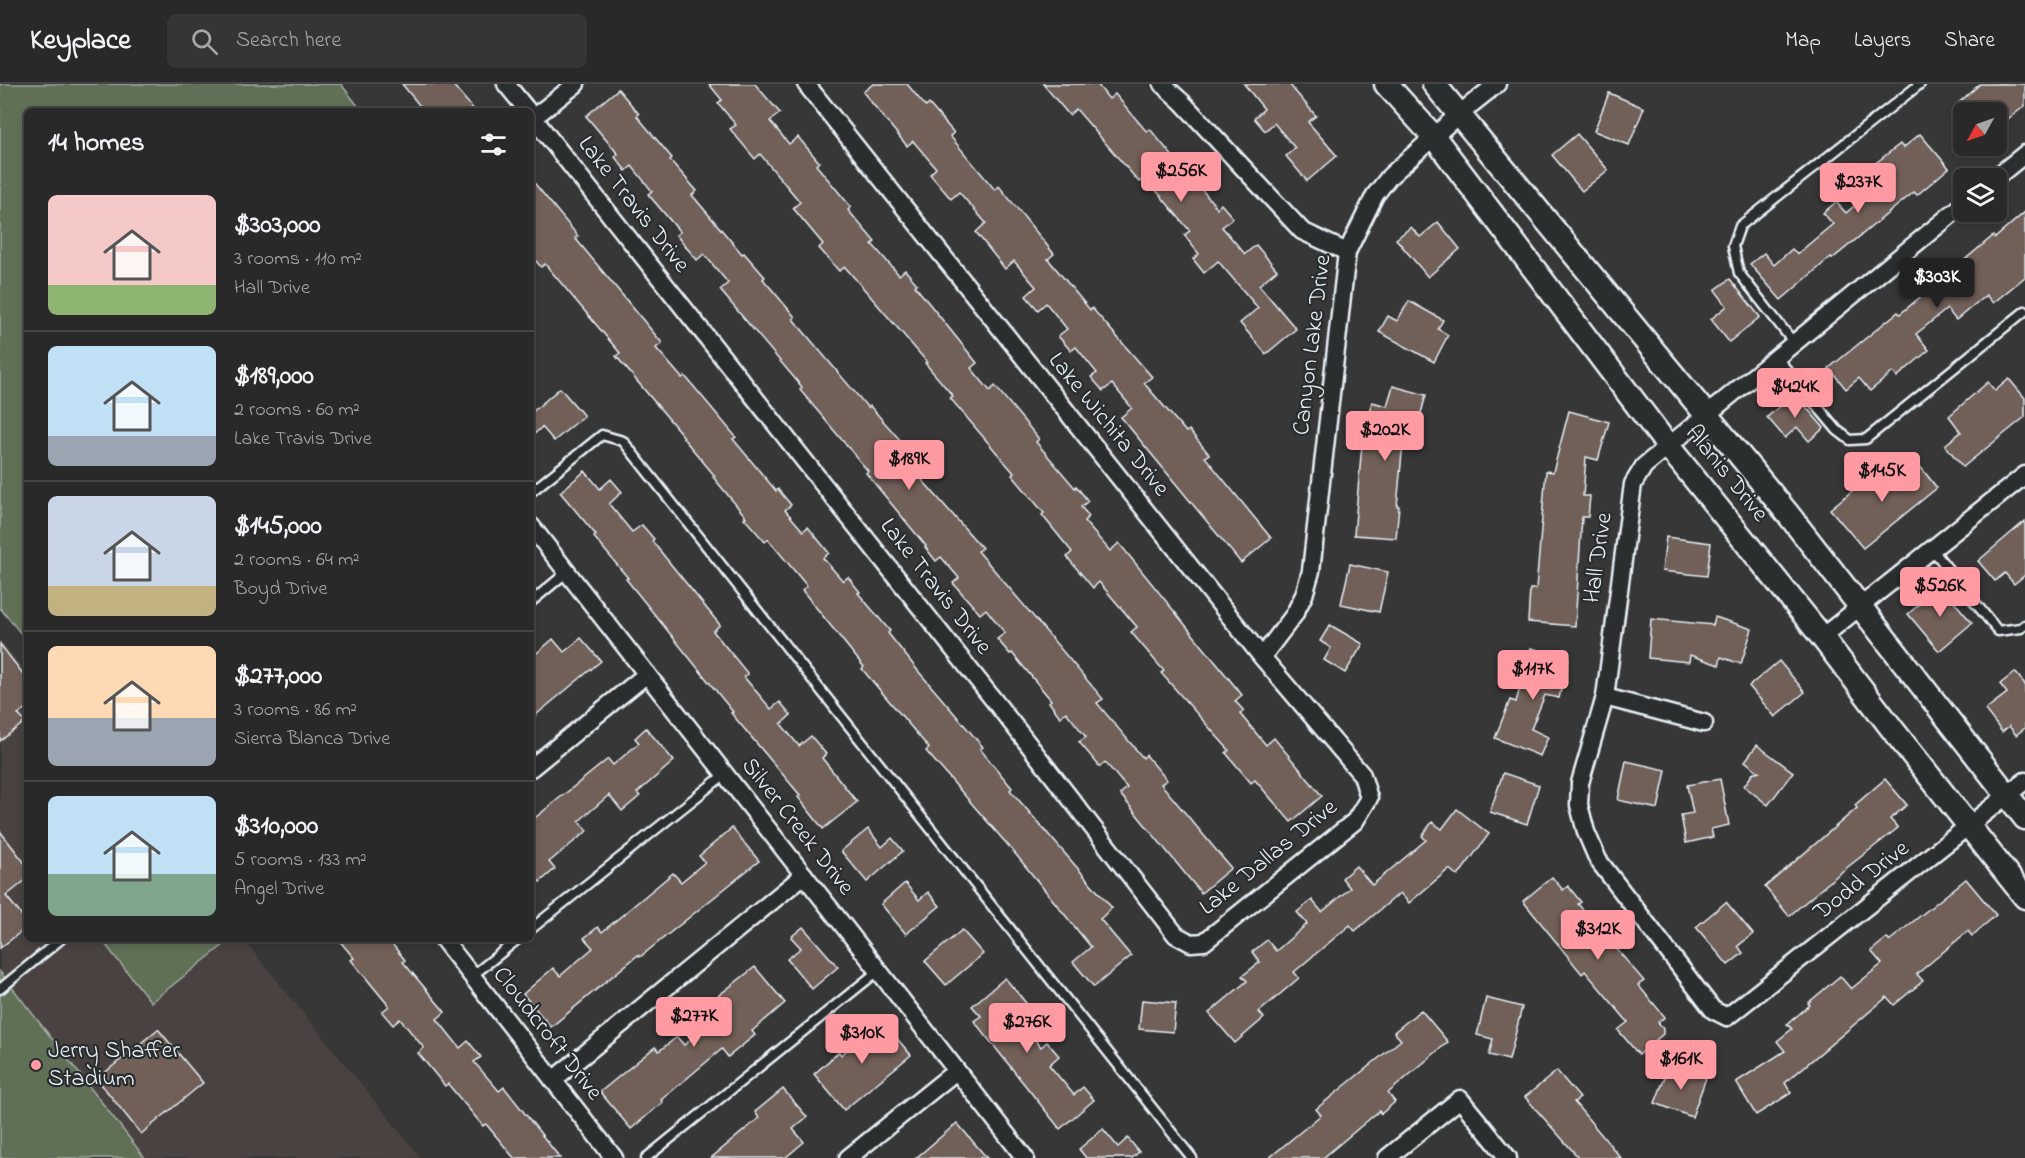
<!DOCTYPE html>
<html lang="en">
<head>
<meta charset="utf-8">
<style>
  :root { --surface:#2a2929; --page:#363535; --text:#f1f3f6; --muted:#a5a6a8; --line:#464546; --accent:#ff9aa2 }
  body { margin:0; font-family:"Indie Flower",sans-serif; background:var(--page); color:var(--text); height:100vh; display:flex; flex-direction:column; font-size:22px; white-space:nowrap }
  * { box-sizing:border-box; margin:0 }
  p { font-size:20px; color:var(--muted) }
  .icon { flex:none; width:33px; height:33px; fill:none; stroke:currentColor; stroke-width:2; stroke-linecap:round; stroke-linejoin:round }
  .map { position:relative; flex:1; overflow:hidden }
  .panel { position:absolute; left:24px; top:24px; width:510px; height:834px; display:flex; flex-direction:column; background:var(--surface); border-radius:9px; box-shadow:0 3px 9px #0003,0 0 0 2px var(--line) }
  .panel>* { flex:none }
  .needle { width:39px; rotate:230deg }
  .fabs { position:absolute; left:1953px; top:18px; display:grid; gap:12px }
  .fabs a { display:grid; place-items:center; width:54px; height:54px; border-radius:9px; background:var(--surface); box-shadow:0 3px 9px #0003,0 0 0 2px var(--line); font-size:30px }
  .price { position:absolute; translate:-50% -51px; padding:0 14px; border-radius:6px; background:var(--accent); color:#111; font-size:20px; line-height:39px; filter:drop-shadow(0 2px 3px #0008) }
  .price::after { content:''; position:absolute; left:50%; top:36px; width:18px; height:14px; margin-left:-9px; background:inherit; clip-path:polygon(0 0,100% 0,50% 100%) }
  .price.current { background:#222; color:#fff }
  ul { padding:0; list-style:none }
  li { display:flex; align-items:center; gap:18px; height:150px; padding:0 24px }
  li+li { border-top:2px solid var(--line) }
  li span { display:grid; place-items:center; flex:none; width:168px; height:120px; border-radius:9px; color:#555 }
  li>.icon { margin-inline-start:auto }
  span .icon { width:72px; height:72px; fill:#fffc; stroke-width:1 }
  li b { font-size:26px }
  h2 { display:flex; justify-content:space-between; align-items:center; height:72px; padding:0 24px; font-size:26px }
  header { display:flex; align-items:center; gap:36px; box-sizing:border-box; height:84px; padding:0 30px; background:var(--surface); border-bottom:2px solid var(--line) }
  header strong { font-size:28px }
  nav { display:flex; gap:33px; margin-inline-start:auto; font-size:21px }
  .search { width:420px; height:54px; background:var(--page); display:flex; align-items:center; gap:15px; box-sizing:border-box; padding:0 21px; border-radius:9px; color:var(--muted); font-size:22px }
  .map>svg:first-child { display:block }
  .built { fill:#494341 }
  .green { fill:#5f6f57; stroke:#a4b0a8; stroke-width:1.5 }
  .building { fill:#716059; stroke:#e8f1f8; stroke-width:1.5 }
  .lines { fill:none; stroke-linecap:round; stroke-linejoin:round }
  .service-casing { stroke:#e8f1f8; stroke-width:13 }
  .minor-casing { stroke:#e8f1f8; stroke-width:21 }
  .secondary-casing { stroke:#e8f1f8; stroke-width:27 }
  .service { stroke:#2a2d2e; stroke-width:8 }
  .minor { stroke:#2a2d2e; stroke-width:16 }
  .secondary { stroke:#2a2d2e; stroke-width:22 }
  .poi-dot { fill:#ff9aa2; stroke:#2a2d2e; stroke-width:2 }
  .labels { text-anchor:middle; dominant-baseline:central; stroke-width:4.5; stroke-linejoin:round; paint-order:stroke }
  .street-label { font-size:24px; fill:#e8f1f8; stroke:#2a2d2e }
  .poi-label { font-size:24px; fill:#e8f1f8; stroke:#2a2d2e; text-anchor:start }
</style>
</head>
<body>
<header>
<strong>Keyplace</strong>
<div class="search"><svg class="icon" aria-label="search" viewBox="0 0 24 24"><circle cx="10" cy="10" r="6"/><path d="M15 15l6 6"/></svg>Search here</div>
<nav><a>Map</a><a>Layers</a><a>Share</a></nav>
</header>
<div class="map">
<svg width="2025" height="1074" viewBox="0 0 2025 1074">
  <rect width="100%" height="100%" fill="#383737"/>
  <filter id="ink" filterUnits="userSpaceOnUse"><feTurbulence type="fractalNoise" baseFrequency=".0167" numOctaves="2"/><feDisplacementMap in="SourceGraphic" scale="12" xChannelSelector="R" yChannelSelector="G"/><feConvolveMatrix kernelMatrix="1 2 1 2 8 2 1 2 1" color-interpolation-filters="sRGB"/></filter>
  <g filter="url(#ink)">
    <path class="built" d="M0,556l27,33v266h216l178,219h-421z"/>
    <g class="green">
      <path d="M0,0h341l21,27h-335v530l-27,-33z"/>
      <path d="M101,855h120l4,5 -74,58z"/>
      <path d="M0,888l145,186h-145z"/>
    </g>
    <g class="building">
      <path d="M402,0h50l23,27h-51z"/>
      <path d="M709,0h46l12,14 13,15 -10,8 19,23 9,-7 21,25 -3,3 35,42 -3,3 27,32 -3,2 27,31 6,-5 12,14 -2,2 62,77 -6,5 19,23 5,-5 44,53 -3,3 39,46 1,-2 12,15 -7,6 8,9 -5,5 26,30 9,-8 123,152 -7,6 9,10 -4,3 26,31 8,-7 48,58 -31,26 -36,-42 -4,3 -25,-30 3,-3 -68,-77 3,-2 -33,-39 6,-5 -38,-45 -6,6 -26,-31 5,-5 -30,-37 2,-2 -32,-38 2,-2 -64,-75 3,-2 -28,-33 2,-1 -82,-95 -6,4 -20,-23 4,-4 -30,-36 7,-6 -40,-48 -5,5 -25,-30 6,-4 -18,-22 4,-3z"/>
      <path d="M873,0h34l19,23 3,-3 25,29 -4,3 45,54 4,-4 55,68 -6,5 42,51 2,-2 60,69 -8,6 42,49 3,-2 20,24 -4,3 66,81 -30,25 -120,-146 11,-9 -20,-24 -9,7 -12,-14 6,-4 -21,-26 -5,4 -13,-15 9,-7 -21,-26 -8,7 -12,-14 10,-9 -22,-26 -9,8 -29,-37 10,-9 -27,-31 -8,7 -21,-25 6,-6 -23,-27 -6,5 -44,-54z"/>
      <path d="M1043,0h54l12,15 6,-5 32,38 3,-3 34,41 4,-4 13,16 -3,3 19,23 4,-4 12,14 -11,9 23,27 11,-9 21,25 -18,15 37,44 -30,25 -26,-31 18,-15 -40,-47 -14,12 -11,-14 6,-5 -15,-19 6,-4 -45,-54 -6,5 -63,-73 -7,6z"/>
      <path d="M1244,0h45l27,32 -8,6 29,34 -30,25 -21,-25 9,-8 -21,-25 -9,8 -11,-13 10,-9z"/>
      <path d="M1980,0h45v22l-29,22v-16h-34l-6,-7z"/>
      <path d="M618,5l21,25 -2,2 35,42 -2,2 27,31 -5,4 50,59 2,-1 21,24 -2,2 32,38 -2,2 75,89 2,-2 54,61 -7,7 65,74 -4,3 125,148 -6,4 46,55 3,-3 21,25 -6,4 70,84 -30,25 -81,-99 7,-6 -22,-26 -5,5 -21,-25 7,-5 -20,-25 -6,5 -11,-15 2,-2 -39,-47 -2,1 -13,-15 8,-6 -19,-24 -6,5 -27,-31 6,-5 -18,-21 -5,4 -11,-14 1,-1 -60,-73 2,-2 -68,-81 2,-3 -82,-97 8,-7 -24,-29 -7,6 -21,-25 4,-3 -32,-38 4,-3 -20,-25 -6,5 -11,-14 3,-3 -32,-38z"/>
      <path d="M1609,9l35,15 -15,37 -35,-14z"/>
      <path d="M1577,50l31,36 -26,21 -30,-36z"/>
      <path d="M1920,50l29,34 -32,27 -3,-3 -82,67 -1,-2 -50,43 -31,-36 14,-11 10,12 18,-16 5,5 36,-30 -10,-11 13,-11 10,11 29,-25 -12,-15 37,-29 3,4z"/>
      <path d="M531,95l47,57 -3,2 87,105 -6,5 26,30 3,-2 51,61 -3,2 43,52 2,-2 13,16 -6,5 18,21 5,-4 21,26 -6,5 20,23 5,-4 12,15 -2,1 32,38 -2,2 31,39 64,75 -3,2 32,39 -2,2 102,118 -12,11 31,37 -37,31 -21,-25 18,-15 -78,-96 -87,-100 3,-3 -67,-79 2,-2 -62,-77 5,-4 -39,-47 -3,3 -21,-24 2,-1 -33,-40 2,-1 -32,-38 1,-1 -68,-81 4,-3 -75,-89 -4,3 -10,-12z"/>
      <path d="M2025,128v65l-32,26 -7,-8 -30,25 -9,-11 -31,25 13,16 -32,27 -4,-5 -23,19 -11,-13 -13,11 -17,-21 69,-56 2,2 93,-78 2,2z"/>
      <path d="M1438,138l22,27 -32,28 -32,-38 15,-12 9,10z"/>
      <path d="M1730,195l30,38 -31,25 -18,-23 16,-13 -12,-16z"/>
      <path d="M1409,217l34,19 -5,9 10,6 -14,27 -55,-30 9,-16 9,5z"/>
      <path d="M2009,295l16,19v19l-62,50 -18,-22 16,-13 -12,-16 39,-34 7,9z"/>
      <path d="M1393,302l33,9 -11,40 -11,-3 -7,74h2l-3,32 -42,-3 9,-102 9,-31 15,4z"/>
      <path d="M560,304l24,28 -30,25 -12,-14 -11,10v-24z"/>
      <path d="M1795,310l29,34 -15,13 -12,-14 -12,11 -18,-21z"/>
      <path d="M1569,327l40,11 -11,38 -12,-3 -3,39h7l-2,21h-6l-7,109 -47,-4 2,-33h6l10,-118 7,1z"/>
      <path d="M1919,381l18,23 -74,60 -33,-39 34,-28 5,6 25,-21 10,12z"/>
      <path d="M585,387l15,18 11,-10 11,13 -13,12 23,28 10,-7 12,14 -2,2 68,84 -7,6 35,43 -4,3 27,32 9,-7 11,13 -10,9 18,22 12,-10 15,18 -4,4 35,44 -34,27 -25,-32 2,-2 -69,-82 2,-1 -107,-133 2,-1 -34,-41 2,-2 -36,-43z"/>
      <path d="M2025,437v54l-11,9 -9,-11 -10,8 -17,-20z"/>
      <path d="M1666,453l45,6 -4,33 -45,-5z"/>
      <path d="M1350,480l38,8 -9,40 -38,-8z"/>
      <path d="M1941,502l31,37 -33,28 -31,-37z"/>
      <path d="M1715,533l37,12 -11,35 -20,-7 -2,8 -29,-10 -1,7 -41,-4 3,-39 62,6z"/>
      <path d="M1330,541l33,19 -18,29 -21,-13 7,-12 -11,-7z"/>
      <path d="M581,554l20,23 -70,58v-61l22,-19 11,13z"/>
      <path d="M0,560l27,35v28l-9,7 7,8 -25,19z"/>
      <path d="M1531,564l38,11 -10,39 -14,-3 -14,34 17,8 -8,19 -45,-18 15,-38 6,2z"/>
      <path d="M1779,577l26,31 -30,25 -26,-31z"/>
      <path d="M2015,588l10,12v44l-9,7 -7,-9 -7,6 -17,-22 22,-17 -7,-9z"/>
      <path d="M646,644l28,33 -37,32 3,3 -18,15 -13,-16 -30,26 8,10 -38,31 6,7 -15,13 -9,-11v-50l77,-62 5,6 26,-22 -4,-5z"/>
      <path d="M1757,661l36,27 -25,33 -24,-19 10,-14h5l-14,-11z"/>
      <path d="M1626,677l40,9 -8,39 -40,-9z"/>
      <path d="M1503,689l36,12 -12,39 -37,-12z"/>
      <path d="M1720,695l9,46 -18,4 2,8 -27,6 -5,-28 12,-2 -6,-28z"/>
      <path d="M1885,695l22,26 -17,14 8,9 -58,45 -51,43 -24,-29 92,-79 -2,-3z"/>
      <path d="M1457,725l32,25 -31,42 -9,-7 -40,34 -9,-10 -45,38 -5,-6 -56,47 5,6 -40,34 5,6 -29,25 -26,-30 38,-32 -5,-5 18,-14 -8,-10 15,-12 9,11 31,-27 -10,-12 15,-12 10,12 28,-24 -8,-10 14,-12 16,19 54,-45 -4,-4 10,-14 10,7z"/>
      <path d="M732,744l27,33 -119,96 -2,-2 -87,72 -28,-33 30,-26 7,8 33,-28 -9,-10 14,-11 4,5 71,-59 8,9 24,-20 -6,-6z"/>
      <path d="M868,745l14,18 10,-9 11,13 -36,31 -26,-31z"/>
      <path d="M0,747l27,35v13l-21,17 21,26v5l-27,21z"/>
      <path d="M1552,793l11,13 5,-4 13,16 -3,2 66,77 -6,4 27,32 -7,5 5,7v5l-24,21 -21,-25 10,-8 -43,-51 -3,3 -59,-73z"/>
      <path d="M1966,795l30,36 -24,21 -4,-5 -51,43 6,7 -29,24 -7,-8 -102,86 6,10 -35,22 -20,-33 49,-31 -8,-10 15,-12 -5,-5 23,-19 -2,-2 32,-27 11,13 31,-25 -11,-13 16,-13 2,3z"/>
      <path d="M905,799l14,17 9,-8 12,14 -34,28 -25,-30z"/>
      <path d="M1726,818l27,32 -15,12 5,7 -15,12 -32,-38z"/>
      <path d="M803,843l35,40 -26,22 -25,-30 14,-11 -10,-11z"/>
      <path d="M962,846l21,24 -37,31 -21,-24z"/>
      <path d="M338,855h50l17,21 -2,2 42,50 -8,7 23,29 8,-7 13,16 -7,5 25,29 5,-4 56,71h-46l-28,-34 -3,2 -35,-42 -3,2 -27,-33 6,-5 -24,-29 -7,6 -11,-13 7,-6 -38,-46 3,-2z"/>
      <path d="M755,883l30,36 -33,28 3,4 -27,22 -6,-8 -61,51 2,2 -32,27 -31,-37 55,-45 4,4 18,-14 7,8 30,-25 -10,-13z"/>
      <path d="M1005,894l21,25 -13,11 28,33 6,-5 12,14 -10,9 25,30 9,-8 11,13 -34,29 -86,-108 7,-5 -9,-10z"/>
      <path d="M1486,914l36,9 -13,53 -20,-5 4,-16 -16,-4z"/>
      <path d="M1142,916l34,3 -3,29 -34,-3z"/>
      <path d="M1421,926l27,32 -60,51 7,9 -14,12 -2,-3 -56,47h-54l52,-43 -5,-6 85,-69 -7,-8z"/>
      <path d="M882,937l29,34 -67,55 -30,-36 25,-22 2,3z"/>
      <path d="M158,945l45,54 -62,51 -44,-55z"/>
      <path d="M1670,980l36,14 -14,39 -37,-14z"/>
      <path d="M1557,987l23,27 -6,4 47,56h-42l-54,-61z"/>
      <path d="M783,1005l24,28 -14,12 11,13 -19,16h-74l48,-40 -4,-6z"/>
      <path d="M957,1039l30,35h-71z"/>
      <path d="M1103,1045l15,18 10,-9 11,14 -7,6h-46l-7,-9z"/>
    </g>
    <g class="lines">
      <g class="service-casing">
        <g id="service">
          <path d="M1794,259l-55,-70 -6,-27 7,-20 180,-142"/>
          <path d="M1777,274l60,72 13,10 16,-1 159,-128"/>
          <path d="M531,408l71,-57 21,6 569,717"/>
          <path d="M1932,465l66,82 23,-3 4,-3"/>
          <path d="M531,518l36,-30"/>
          <path d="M531,845l194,-155"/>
          <path d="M472,892l46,-37"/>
          <path d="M0,905l61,-50"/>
          <path d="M646,1074l232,-187"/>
        </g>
      </g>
      <g class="minor-casing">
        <g id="minor">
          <path d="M506,0l22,27"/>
          <path d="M1162,0l20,18 120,129 45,21"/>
          <path d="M531,31l484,612 161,208 15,8 13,-1 151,-121 14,-23 -7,-23 -100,-118 -456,-573"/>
          <path d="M533,34l43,-34"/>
          <path d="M1995,94l30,-24"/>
          <path d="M1964,120l-320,262 -11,18 -28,213 -25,86 -1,22 7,27 12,28 115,150 14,7 298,-236"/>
          <path d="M531,442l494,632"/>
          <path d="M1822,553l203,-162"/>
          <path d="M1262,573l32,-42 10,-20 7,-24 36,-319 28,-57 15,-19 69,-62 38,-30"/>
          <path d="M1605,613l99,26"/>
          <path d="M531,684l116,-94"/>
          <path d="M443,855l171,219"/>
          <path d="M553,996l251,-205"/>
          <path d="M848,1074l108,-87"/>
          <path d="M1387,1074l73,-59 48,59"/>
        </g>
      </g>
      <g class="secondary-casing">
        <g id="secondary">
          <path d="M1386,0l48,53 234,309 154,191 71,93 132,167"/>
          <path d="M1434,0l354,430 237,304"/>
        </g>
      </g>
      <use href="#service" class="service"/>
      <use href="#minor" class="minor"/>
      <use href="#secondary" class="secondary"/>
    </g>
  </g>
  <circle class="poi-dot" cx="36" cy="981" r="6"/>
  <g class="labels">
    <g class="street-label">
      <text transform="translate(633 121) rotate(52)">Lake Travis Drive</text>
      <text transform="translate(1313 261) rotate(-83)">Canyon Lake Drive</text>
      <text transform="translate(1108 341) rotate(51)">Lake Wichita Drive</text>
      <text transform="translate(1726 390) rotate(51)">Alanis Drive</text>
      <text transform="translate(1599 474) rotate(-82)">Hall Drive</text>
      <text transform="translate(935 503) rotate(52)">Lake Travis Drive</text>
      <text transform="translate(797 743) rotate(52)">Silver Creek Drive</text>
      <text transform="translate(1269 774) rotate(-39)">Lake Dallas Drive</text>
      <text transform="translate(1862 797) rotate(-38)">Dodd Drive</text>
      <text transform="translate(547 950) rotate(52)">Cloudcroft Drive</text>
    </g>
    <g class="poi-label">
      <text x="48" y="967">Jerry Shaffer<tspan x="48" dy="28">Stadium</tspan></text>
    </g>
  </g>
</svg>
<div class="fabs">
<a><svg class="needle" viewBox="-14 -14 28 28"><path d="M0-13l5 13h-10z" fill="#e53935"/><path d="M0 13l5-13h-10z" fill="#a5a6a8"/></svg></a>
<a><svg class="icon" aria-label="layers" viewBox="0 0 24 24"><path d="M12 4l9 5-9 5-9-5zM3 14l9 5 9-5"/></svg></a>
</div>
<b class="price" style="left:1181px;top:119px">$256K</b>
<b class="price" style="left:1858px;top:130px">$237K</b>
<b class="price current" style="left:1937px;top:225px">$303K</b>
<b class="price" style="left:1795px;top:335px">$424K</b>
<b class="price" style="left:1385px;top:378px">$202K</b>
<b class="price" style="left:909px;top:407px">$189K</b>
<b class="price" style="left:1882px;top:419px">$145K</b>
<b class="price" style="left:1940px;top:534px">$526K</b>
<b class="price" style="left:1533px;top:617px">$117K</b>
<b class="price" style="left:1598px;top:877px">$312K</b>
<b class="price" style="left:694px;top:964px">$277K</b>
<b class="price" style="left:1027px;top:970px">$276K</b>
<b class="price" style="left:862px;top:981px">$310K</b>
<b class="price" style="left:1681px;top:1007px">$161K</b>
<section class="panel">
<h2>14 homes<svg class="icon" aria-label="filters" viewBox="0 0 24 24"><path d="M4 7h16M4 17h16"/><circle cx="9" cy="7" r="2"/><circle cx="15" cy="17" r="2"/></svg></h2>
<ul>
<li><span style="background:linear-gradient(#f6c9c9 75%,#8fb573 0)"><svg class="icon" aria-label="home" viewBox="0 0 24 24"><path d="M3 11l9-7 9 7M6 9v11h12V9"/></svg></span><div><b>$303,000</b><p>3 rooms · 110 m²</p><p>Hall Drive</p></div></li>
<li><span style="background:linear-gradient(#bfe0f5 75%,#9aa5b1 0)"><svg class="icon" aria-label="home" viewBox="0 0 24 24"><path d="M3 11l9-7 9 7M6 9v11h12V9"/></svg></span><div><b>$189,000</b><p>2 rooms · 60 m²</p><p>Lake Travis Drive</p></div></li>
<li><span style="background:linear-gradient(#c9d6e8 75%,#c2b280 0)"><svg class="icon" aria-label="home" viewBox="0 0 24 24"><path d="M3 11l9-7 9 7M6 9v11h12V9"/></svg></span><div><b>$145,000</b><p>2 rooms · 64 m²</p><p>Boyd Drive</p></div></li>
<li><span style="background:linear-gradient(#ffd9b3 60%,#9aa5b1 0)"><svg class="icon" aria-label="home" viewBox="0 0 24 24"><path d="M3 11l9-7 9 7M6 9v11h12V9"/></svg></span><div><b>$277,000</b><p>3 rooms · 86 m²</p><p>Sierra Blanca Drive</p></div></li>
<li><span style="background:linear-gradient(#bfe0f5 65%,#7fa58c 0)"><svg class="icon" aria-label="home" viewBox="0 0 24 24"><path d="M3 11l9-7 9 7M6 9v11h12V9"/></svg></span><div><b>$310,000</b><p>5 rooms · 133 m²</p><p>Angel Drive</p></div></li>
</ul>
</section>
</div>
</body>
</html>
